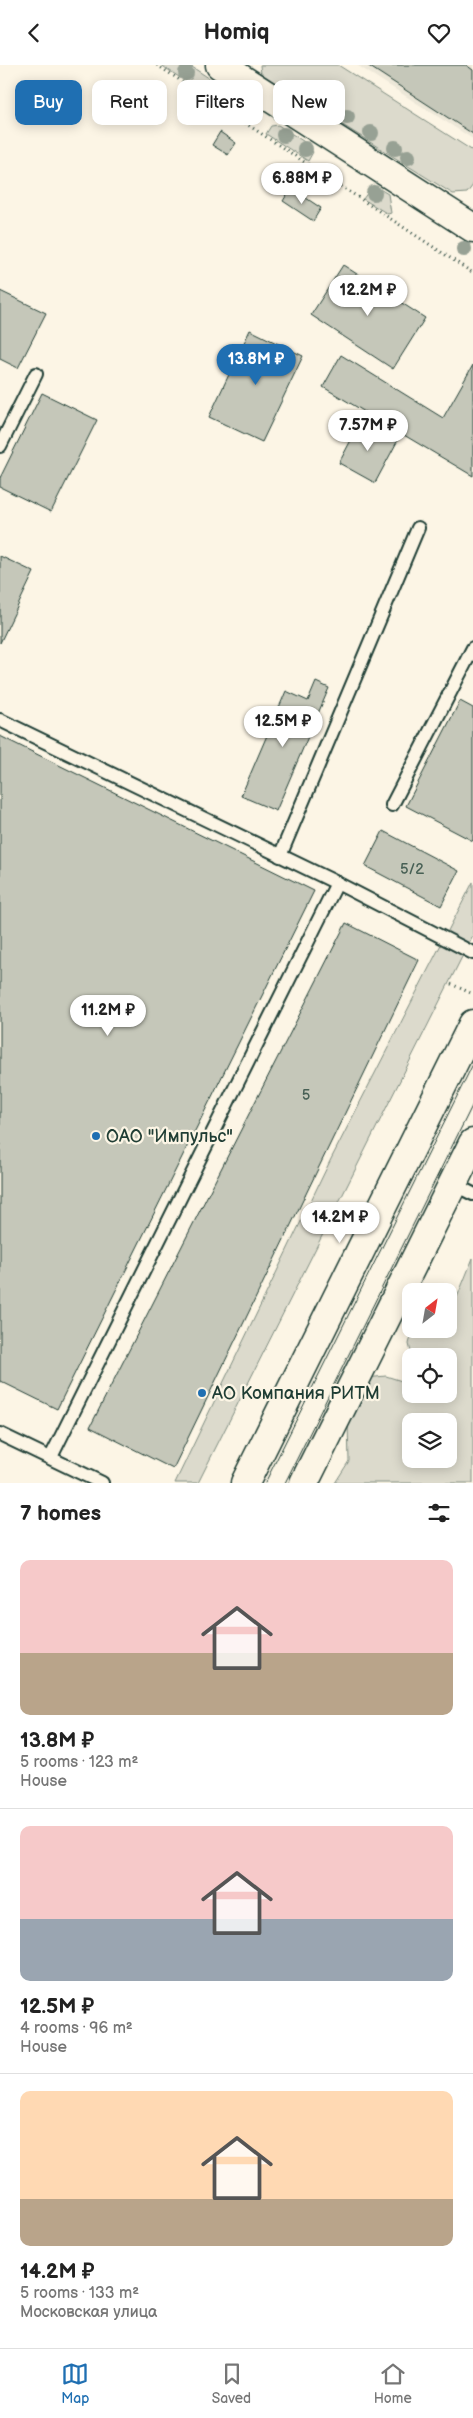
<!DOCTYPE html>
<html lang="en">
<head>
<meta charset="utf-8">
<style>
  :root { --surface:#fff; --page:#f2f2f2; --text:#222; --muted:#767676; --line:#e0e0e0; --accent:#1f6fb2 }
  body { margin:0; font-family:"Balsamiq Sans",sans-serif; background:var(--page); color:var(--text); height:100vh; display:flex; flex-direction:column; font-size:19px; white-space:nowrap }
  * { box-sizing:border-box; margin:0 }
  p { font-size:16px; color:var(--muted) }
  .icon { flex:none; width:28px; height:28px; fill:none; stroke:currentColor; stroke-width:2; stroke-linecap:round; stroke-linejoin:round }
  .map { position:relative; height:1418px; overflow:hidden }
  .drawer { display:flex; flex-direction:column; background:var(--surface); flex:1 }
  .drawer>* { flex:none }
  .guide { position:absolute; left:15px; top:15px; width:444px; height:45px; display:flex; gap:10px }
  .needle { width:32px; rotate:31deg }
  .controls { position:absolute; left:402px; top:1218px; display:grid; gap:10px }
  .controls a { display:grid; place-items:center; width:55px; height:55px; border-radius:10px; background:var(--surface); box-shadow:0 2px 12px #0003; font-size:25px }
  .price { position:absolute; translate:-50% -42px; padding:0 11px; border-radius:18px; background:#fff; color:#222; font-size:16px; line-height:32px; filter:drop-shadow(0 1px 2px #0008) }
  .price::after { content:''; position:absolute; left:50%; top:30px; width:15px; height:11px; margin-left:-8px; background:inherit; clip-path:polygon(0 0,100% 0,50% 100%) }
  .price.active { background:var(--accent); color:#fff }
  ul { padding:0; list-style:none }
  li { display:grid; align-content:center; gap:10px; height:265px; padding:0 20px }
  li+li { border-top:1px solid var(--line) }
  li span { display:grid; place-items:center; height:155px; border-radius:10px; color:#555 }
  li>.icon { margin-inline-start:auto }
  span .icon { width:90px; height:90px; fill:#fffc; stroke-width:1 }
  li b { font-size:21px }
  h2 { display:flex; justify-content:space-between; align-items:center; height:60px; padding:0 20px; font-size:21px }
  .tag { padding:0 18px; border-radius:10px; background:var(--surface); box-shadow:0 2px 12px #0003; font-size:18px; line-height:45px }
  .tag.active { background:var(--accent); color:#fff }
  header { display:flex; justify-content:space-between; align-items:center; height:65px; padding:0 20px; background:var(--surface); font-size:22px; font-weight:700 }
  .tabs { display:flex; justify-content:space-around; align-items:center; height:70px; border-top:1px solid var(--line); background:var(--surface); font-size:14px; color:var(--muted) }
  .tabs a { display:grid; justify-items:center; gap:2px }
  .tabs .active { color:var(--accent) }
  .map>svg:first-child { display:block }
  .built { fill:#ece7d8 }
  .green { fill:#dcdacc; stroke:#7e8c80; fill-rule:evenodd }
  .building { fill:#c5c7b9; stroke:#1f3d34 }
  .lines { fill:none; stroke-linecap:round; stroke-linejoin:round }
  .lane-casing { stroke:#1f3d34; stroke-width:16 }
  .secondary-casing { stroke:#1f3d34; stroke-width:31 }
  .path { stroke:#1f3d34; stroke-width:3; stroke-dasharray:1 4; stroke-linecap:butt }
  .lane { stroke:#fcf5e5; stroke-width:12 }
  .secondary { stroke:#fcf5e5; stroke-width:28 }
  .tram { stroke:#1f3d34; stroke-width:1 }
  .tree { fill:#97a194 }
  .poi-dot { fill:#1f6fb2; stroke:#fcf5e5; stroke-width:2 }
  .labels { text-anchor:middle; dominant-baseline:central; stroke-width:4.5; stroke-linejoin:round; paint-order:stroke }
  .number-label { font-size:15px; fill:#486055 }
  .poi-label { font-size:18px; fill:#1f3d34; stroke:#fcf5e5; text-anchor:start }
</style>
</head>
<body>
<header><svg class="icon" aria-label="back" viewBox="0 0 24 24"><path d="M15 5l-7 7 7 7"/></svg>Homiq<svg class="icon" aria-label="heart" viewBox="0 0 24 24"><path d="M12 20l-8-8c-3-5 5-10 8-4 3-6 11-1 8 4z"/></svg></header>
<div class="map">
<svg width="473" height="1418" viewBox="0 0 473 1418">
  <rect width="100%" height="100%" fill="#fcf5e5"/>
  <filter id="ink" filterUnits="userSpaceOnUse"><feTurbulence type="fractalNoise" baseFrequency=".02" numOctaves="2"/><feDisplacementMap in="SourceGraphic" scale="10" xChannelSelector="R" yChannelSelector="G"/><feConvolveMatrix kernelMatrix="1 2 1 2 8 2 1 2 1" color-interpolation-filters="sRGB"/></filter>
  <g filter="url(#ink)">
    <path class="built" d="M357,0h116v74z"/>
    <g class="green">
      <path d="M161,0h28l35,23 3,10 -3,9z"/>
      <path d="M260,0h78l135,86v34l-6,8 -14,1 -192,-120z"/>
      <path d="M278,60l28,18 7,9 -5,9 -42,-27 5,-8z"/>
      <path d="M373,120l15,9 3,19 -3,1 -25,-15z"/>
      <path d="M473,817v53l-275,548h-23l156,-324z"/>
      <path d="M473,1193v225h-138l14,-22 -1,-38 18,-45 20,-2 25,8v10h38v-38h-37l-3,-12 4,-15h36v-20l9,-14zM411,1356h38v38h-38z"/>
    </g>
    <g class="building">
      <path d="M367,0h99l7,5v64z"/>
      <path d="M220,67l16,11 -8,12 -16,-10z"/>
      <path d="M291,123l30,20 -8,13 -30,-20z"/>
      <path d="M343,200l82,53 -32,51 -82,-54z"/>
      <path d="M0,226l46,22 -28,55 -18,-9z"/>
      <path d="M250,265l53,26 -41,86 -53,-25z"/>
      <path d="M341,290l102,63 30,-53v111l-150,-89z"/>
      <path d="M42,328l55,27 -46,92 -51,-25v-9z"/>
      <path d="M361,356l37,19 -23,43 -36,-20z"/>
      <path d="M0,491l34,16 -34,71z"/>
      <path d="M316,617l13,6 -53,123 -35,-15 45,-105 22,10z"/>
      <path d="M460,636l13,7v133l-67,-35z"/>
      <path d="M0,671l314,155 -257,518 -57,-28z"/>
      <path d="M383,766l76,40 -18,35 -76,-40z"/>
      <path d="M346,858l73,37 -246,509 -83,-42z"/>
    </g>
    <g class="lines">
      <g class="lane-casing">
        <g id="lane">
          <path d="M0,381l36,-72"/>
          <path d="M0,655l337,163 -286,574"/>
          <path d="M392,740l81,-157"/>
          <path d="M280,791l138,-328"/>
          <path d="M337,818l136,70"/>
          <path d="M453,1119l20,10"/>
          <path d="M0,1369l102,49"/>
        </g>
      </g>
      <g class="secondary-casing">
        <g id="secondary">
          <path d="M220,0l253,163"/>
          <path d="M245,1418l228,-459"/>
          <path d="M304,1418l169,-340"/>
        </g>
      </g>
      <g class="path">
        <path d="M157,0l316,208"/>
        <path d="M451,919l22,10"/>
      </g>
      <use href="#lane" class="lane"/>
      <use href="#secondary" class="secondary"/>
      <g class="tram">
        <path d="M265,1418l208,-419"/>
        <path d="M285,1418l188,-379"/>
      </g>
    </g>
    <g class="tree">
      <circle cx="186" cy="8" r="8"/>
      <circle cx="347" cy="52" r="8"/>
      <circle cx="371" cy="68" r="8"/>
      <circle cx="284" cy="70" r="8"/>
      <circle cx="395" cy="83" r="8"/>
      <circle cx="305" cy="84" r="8"/>
      <circle cx="408" cy="92" r="8"/>
      <circle cx="374" cy="128" r="8"/>
      <circle cx="464" cy="184" r="8"/>
    </g>
  </g>
  <g class="poi-dot">
    <circle cx="96" cy="1071" r="5"/>
    <circle cx="202" cy="1328" r="5"/>
  </g>
  <g class="labels">
    <g class="number-label">
      <text x="412" y="804">5/2</text>
      <text x="306" y="1030">5</text>
    </g>
    <g class="poi-label">
      <text x="106" y="1071">ОАО "Импульс"</text>
      <text x="212" y="1328">АО Компания РИТМ</text>
    </g>
  </g>
</svg>
<div class="controls">
<a><svg class="needle" viewBox="-14 -14 28 28"><path d="M0-13l5 13h-10z" fill="#e53935"/><path d="M0 13l5-13h-10z" fill="#767676"/></svg></a>
<a><svg class="icon" aria-label="locate" viewBox="0 0 24 24"><circle cx="12" cy="12" r="6"/><path d="M12 2v4M12 18v4M2 12h4M18 12h4"/></svg></a>
<a><svg class="icon" aria-label="layers" viewBox="0 0 24 24"><path d="M12 4l9 5-9 5-9-5zM3 14l9 5 9-5"/></svg></a>
</div>
<b class="price" style="left:302px;top:140px">6.88M ₽</b>
<b class="price" style="left:368px;top:252px">12.2M ₽</b>
<b class="price active" style="left:256px;top:321px">13.8M ₽</b>
<b class="price" style="left:368px;top:387px">7.57M ₽</b>
<b class="price" style="left:283px;top:683px">12.5M ₽</b>
<b class="price" style="left:108px;top:972px">11.2M ₽</b>
<b class="price" style="left:340px;top:1179px">14.2M ₽</b>
<div class="guide">
<a class="tag active">Buy</a>
<a class="tag">Rent</a>
<a class="tag">Filters</a>
<a class="tag">New</a>
</div>
</div>
<section class="drawer">
<h2>7 homes<svg class="icon" aria-label="filters" viewBox="0 0 24 24"><path d="M4 7h16M4 17h16"/><circle cx="9" cy="7" r="2"/><circle cx="15" cy="17" r="2"/></svg></h2>
<ul>
<li><span style="background:linear-gradient(#f6c9c9 60%,#b9a48a 0)"><svg class="icon" aria-label="home" viewBox="0 0 24 24"><path d="M3 11l9-7 9 7M6 9v11h12V9"/></svg></span><div><b>13.8M ₽</b><p>5 rooms · 123 m²</p><p>House</p></div></li>
<li><span style="background:linear-gradient(#f6c9c9 60%,#9aa5b1 0)"><svg class="icon" aria-label="home" viewBox="0 0 24 24"><path d="M3 11l9-7 9 7M6 9v11h12V9"/></svg></span><div><b>12.5M ₽</b><p>4 rooms · 96 m²</p><p>House</p></div></li>
<li><span style="background:linear-gradient(#ffd9b3 70%,#b9a48a 0)"><svg class="icon" aria-label="home" viewBox="0 0 24 24"><path d="M3 11l9-7 9 7M6 9v11h12V9"/></svg></span><div><b>14.2M ₽</b><p>5 rooms · 133 m²</p><p>Московская улица</p></div></li>
</ul>
</section>
<nav class="tabs">
<a class="active"><svg class="icon" aria-label="map" viewBox="0 0 24 24"><path d="M3 6l6-2 6 2 6-2v14l-6 2-6-2-6 2zM9 4v14M15 6v14"/></svg>Map</a>
<a><svg class="icon" aria-label="saved" viewBox="0 0 24 24"><path d="M7 4h10v16l-5-4-5 4z"/></svg>Saved</a>
<a><svg class="icon" aria-label="home" viewBox="0 0 24 24"><path d="M3 11l9-7 9 7M6 9v11h12V9"/></svg>Home</a>
</nav>
</body>
</html>
